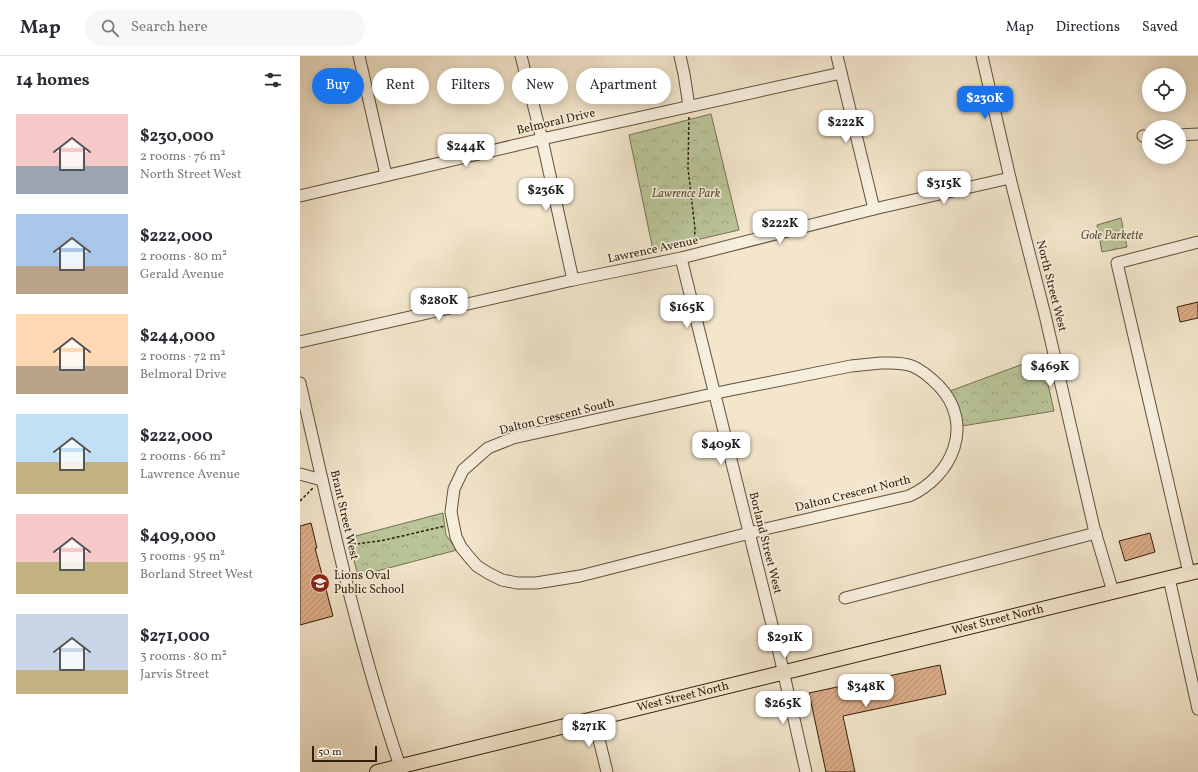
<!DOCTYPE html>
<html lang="en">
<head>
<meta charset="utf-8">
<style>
  :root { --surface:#fff; --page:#f7f7f7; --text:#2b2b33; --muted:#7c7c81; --line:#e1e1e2; --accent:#1a73e8 }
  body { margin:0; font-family:Vollkorn,serif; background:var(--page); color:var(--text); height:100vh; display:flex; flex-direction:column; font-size:15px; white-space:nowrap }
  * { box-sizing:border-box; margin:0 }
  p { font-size:13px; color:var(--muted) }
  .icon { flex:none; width:22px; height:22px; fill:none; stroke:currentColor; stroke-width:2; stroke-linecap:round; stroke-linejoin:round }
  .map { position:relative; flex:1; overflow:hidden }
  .sheet { display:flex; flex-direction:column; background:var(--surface); width:300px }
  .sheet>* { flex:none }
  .top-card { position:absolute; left:12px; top:12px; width:380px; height:36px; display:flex; gap:8px }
  .fabs { position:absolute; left:842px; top:12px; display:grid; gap:8px }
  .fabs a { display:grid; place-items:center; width:44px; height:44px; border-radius:50%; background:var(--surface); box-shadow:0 2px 10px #0003; font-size:20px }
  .scale { position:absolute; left:12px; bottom:10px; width:65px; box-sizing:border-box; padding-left:4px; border:2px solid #321f09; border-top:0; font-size:11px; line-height:14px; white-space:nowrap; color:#321f09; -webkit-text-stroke:3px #f7efde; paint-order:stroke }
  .price { position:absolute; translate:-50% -34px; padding:0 9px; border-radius:8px; background:#fff; color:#222; font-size:13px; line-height:26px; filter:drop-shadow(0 1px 2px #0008) }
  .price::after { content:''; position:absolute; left:50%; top:24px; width:12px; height:9px; margin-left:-6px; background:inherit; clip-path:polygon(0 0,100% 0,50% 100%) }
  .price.on { background:var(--accent); color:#fff }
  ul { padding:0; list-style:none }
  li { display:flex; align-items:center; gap:12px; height:100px; padding:0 16px }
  li span { display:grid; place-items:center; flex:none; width:112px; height:80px; border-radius:0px; color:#555 }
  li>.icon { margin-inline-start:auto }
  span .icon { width:48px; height:48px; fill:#fffc; stroke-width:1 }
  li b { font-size:17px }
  h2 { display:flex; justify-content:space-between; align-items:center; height:48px; padding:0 16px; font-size:17px }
  .tag { padding:0 14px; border-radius:18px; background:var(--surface); box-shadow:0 2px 10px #0003; font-size:14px; line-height:36px }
  .tag.on { background:var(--accent); color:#fff }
  header { display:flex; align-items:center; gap:24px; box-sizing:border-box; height:56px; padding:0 20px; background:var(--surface); border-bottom:1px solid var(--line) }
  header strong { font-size:19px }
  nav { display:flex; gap:22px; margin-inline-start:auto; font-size:14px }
  .search { width:280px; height:36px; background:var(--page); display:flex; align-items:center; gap:10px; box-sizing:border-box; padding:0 14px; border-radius:22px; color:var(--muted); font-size:15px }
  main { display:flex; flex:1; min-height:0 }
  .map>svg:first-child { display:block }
  .forest { fill:url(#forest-crowns); stroke:#767251 }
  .building { fill:url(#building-hatch); stroke:#321f09 }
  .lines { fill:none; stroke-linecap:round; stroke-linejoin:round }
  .minor-casing { stroke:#62513a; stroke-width:13 }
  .major-casing { stroke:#321f09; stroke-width:16 }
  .path { stroke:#321f09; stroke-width:1.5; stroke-dasharray:3 2; stroke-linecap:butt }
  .minor { stroke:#f7efde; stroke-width:11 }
  .major { stroke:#f3e6cc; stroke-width:14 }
  .labels { text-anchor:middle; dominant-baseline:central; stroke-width:3.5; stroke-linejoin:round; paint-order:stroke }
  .street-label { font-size:12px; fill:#321f09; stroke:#f7efde }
  .park-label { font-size:12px; font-style:italic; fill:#5a5134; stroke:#f7efde }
  .poi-label { font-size:12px; fill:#321f09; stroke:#f7efde; text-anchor:start }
</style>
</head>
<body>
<header>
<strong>Map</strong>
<div class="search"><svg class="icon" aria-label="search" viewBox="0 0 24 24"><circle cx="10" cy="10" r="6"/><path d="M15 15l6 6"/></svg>Search here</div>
<nav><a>Map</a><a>Directions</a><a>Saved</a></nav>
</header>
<main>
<section class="sheet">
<h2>14 homes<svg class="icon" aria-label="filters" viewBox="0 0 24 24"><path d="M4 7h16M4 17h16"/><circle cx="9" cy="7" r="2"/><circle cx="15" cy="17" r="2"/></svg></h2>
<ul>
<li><span style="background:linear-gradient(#f6c9c9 65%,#9aa5b1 0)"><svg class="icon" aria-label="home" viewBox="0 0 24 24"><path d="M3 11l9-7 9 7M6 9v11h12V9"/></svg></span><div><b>$230,000</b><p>2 rooms · 76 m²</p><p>North Street West</p></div></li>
<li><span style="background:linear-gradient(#a9c7e8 65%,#b9a48a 0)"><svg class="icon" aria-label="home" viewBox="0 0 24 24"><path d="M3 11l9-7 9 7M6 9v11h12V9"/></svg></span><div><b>$222,000</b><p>2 rooms · 80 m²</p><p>Gerald Avenue</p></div></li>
<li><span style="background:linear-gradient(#ffd9b3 65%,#b9a48a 0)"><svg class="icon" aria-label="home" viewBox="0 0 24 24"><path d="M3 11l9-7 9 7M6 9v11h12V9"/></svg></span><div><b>$244,000</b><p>2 rooms · 72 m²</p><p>Belmoral Drive</p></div></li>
<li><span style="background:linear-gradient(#bfe0f5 60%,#c2b280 0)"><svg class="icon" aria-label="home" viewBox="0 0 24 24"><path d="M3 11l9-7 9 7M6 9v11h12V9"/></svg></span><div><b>$222,000</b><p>2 rooms · 66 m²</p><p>Lawrence Avenue</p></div></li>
<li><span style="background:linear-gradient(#f6c9c9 60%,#c2b280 0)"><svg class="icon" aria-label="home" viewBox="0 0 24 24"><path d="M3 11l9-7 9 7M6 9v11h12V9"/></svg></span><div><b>$409,000</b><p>3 rooms · 95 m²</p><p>Borland Street West</p></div></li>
<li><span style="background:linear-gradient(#c9d6e8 70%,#c2b280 0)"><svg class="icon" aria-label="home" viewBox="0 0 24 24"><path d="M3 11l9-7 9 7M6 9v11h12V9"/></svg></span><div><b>$271,000</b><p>3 rooms · 80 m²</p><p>Jarvis Street</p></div></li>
</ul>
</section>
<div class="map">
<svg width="898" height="716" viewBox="0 0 898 716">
  <defs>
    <pattern id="forest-crowns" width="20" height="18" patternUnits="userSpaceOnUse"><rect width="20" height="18" fill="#b9c599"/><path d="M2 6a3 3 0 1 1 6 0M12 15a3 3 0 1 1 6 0" fill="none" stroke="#a0a982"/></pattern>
    <pattern id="building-hatch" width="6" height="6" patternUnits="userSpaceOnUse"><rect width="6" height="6" fill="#dcad89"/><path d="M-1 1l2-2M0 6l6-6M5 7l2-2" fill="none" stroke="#bd9475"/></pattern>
  </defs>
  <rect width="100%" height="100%" fill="#f3e6cc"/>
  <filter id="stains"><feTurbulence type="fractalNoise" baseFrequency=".005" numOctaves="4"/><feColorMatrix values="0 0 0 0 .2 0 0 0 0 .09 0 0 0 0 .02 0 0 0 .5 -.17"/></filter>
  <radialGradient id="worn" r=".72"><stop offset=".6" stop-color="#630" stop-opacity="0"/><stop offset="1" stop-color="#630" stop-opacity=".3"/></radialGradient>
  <g class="forest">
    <path d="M411,58l28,116 -86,20 -24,-115z"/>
    <path d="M821,162l6,29 -25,5 -5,-27z"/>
    <path d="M742,301l12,54 -92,15 -12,-35z"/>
    <path d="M143,457l3,22 11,15 -99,26 -10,-38z"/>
  </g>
  <g class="building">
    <path d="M898,246v16l-18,4 -3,-15z"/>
    <path d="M11,467l6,25h-2l18,68 -33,9v-99z"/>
    <path d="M850,477l5,19 -30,9 -6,-20z"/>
    <path d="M640,609l6,29 -103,22 12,56h-29l-17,-79z"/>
  </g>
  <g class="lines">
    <g class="minor-casing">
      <g id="minor">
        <path d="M59,0l27,119"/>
        <path d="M221,0l21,83 31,141"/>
        <path d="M380,0l4,18 5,32"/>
        <path d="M537,0l37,153"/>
        <path d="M682,0l28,122 35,137 49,213 19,64"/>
        <path d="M879,79l19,-1"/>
        <path d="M843,80l6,1"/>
        <path d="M0,140l242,-57 299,-66"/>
        <path d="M381,202l99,399 26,115"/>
        <path d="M0,286l273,-62 108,-22 193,-49 136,-31"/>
        <path d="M581,307c10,0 21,-1 31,3 10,4 19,12 27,20 36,38 14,90 -30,110l-144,33 -185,47 -44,7h-19l-15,-3 -14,-7 -11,-7 -8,-9 -8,-10 -5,-10 -5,-25 3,-23 9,-19 25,-22 25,-10 213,-47 125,-25z"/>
        <path d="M0,327c30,131 58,262 102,389"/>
        <path d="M0,418l22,6"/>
        <path d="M889,517l-72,-310 81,-21"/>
        <path d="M869,522l29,131"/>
        <path d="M545,542l251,-65"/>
        <path d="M294,663l13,53"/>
      </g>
    </g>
    <g class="major-casing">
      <g id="major">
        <path id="s1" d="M77,716l821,-201"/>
      </g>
    </g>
    <g class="path">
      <path d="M389,61l-1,51 7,61 -1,16"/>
      <path d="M0,445l13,-13"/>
      <path d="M45,482l4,-1 8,7 28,-4 60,-14"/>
    </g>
    <use href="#minor" class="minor"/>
    <use href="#major" class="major"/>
  </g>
  <defs>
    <g id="school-disc" transform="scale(1)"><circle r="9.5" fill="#8f2418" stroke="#f7efde"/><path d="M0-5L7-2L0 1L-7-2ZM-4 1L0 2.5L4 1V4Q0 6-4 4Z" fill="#fff"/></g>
  </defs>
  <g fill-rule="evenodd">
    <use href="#school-disc" x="20" y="527"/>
  </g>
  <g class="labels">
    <g class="street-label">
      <text transform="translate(256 66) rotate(-13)">Belmoral Drive</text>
      <text transform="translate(353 194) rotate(-12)">Lawrence Avenue</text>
      <text transform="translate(751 230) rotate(76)">North Street West</text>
      <text transform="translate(257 361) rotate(-14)">Dalton Crescent South</text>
      <text transform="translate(553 438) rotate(-14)">Dalton Crescent North</text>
      <text transform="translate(44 459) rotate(77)">Brant Street West</text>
      <text transform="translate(465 487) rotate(76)">Borland Street West</text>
      <text stroke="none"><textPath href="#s1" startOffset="639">West Street North</textPath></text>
      <text stroke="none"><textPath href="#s1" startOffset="315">West Street North</textPath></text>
    </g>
    <g class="park-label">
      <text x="386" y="138">Lawrence Park</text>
      <text x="812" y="180">Gole Parkette</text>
    </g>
    <g class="poi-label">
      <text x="34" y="520">Lions Oval<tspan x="34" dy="14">Public School</tspan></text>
    </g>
  </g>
  <rect width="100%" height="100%" filter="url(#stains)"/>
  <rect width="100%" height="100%" fill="url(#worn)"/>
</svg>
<div class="fabs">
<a><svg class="icon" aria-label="locate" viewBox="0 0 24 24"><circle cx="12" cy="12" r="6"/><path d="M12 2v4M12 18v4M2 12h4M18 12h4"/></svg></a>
<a><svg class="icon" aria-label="layers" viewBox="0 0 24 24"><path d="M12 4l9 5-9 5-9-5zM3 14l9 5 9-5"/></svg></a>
</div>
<div class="scale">50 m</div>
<b class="price on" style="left:685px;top:64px">$230K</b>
<b class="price" style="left:546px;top:88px">$222K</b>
<b class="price" style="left:166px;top:112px">$244K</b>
<b class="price" style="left:644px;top:149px">$315K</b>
<b class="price" style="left:246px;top:156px">$236K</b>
<b class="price" style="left:480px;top:189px">$222K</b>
<b class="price" style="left:139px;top:266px">$280K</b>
<b class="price" style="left:387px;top:273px">$165K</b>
<b class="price" style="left:750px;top:332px">$469K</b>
<b class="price" style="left:421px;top:410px">$409K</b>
<b class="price" style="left:485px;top:603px">$291K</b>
<b class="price" style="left:566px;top:652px">$348K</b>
<b class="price" style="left:483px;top:669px">$265K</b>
<b class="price" style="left:289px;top:692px">$271K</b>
<div class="top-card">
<a class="tag on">Buy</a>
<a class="tag">Rent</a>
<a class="tag">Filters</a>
<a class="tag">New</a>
<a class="tag">Apartment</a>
</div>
</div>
</main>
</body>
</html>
